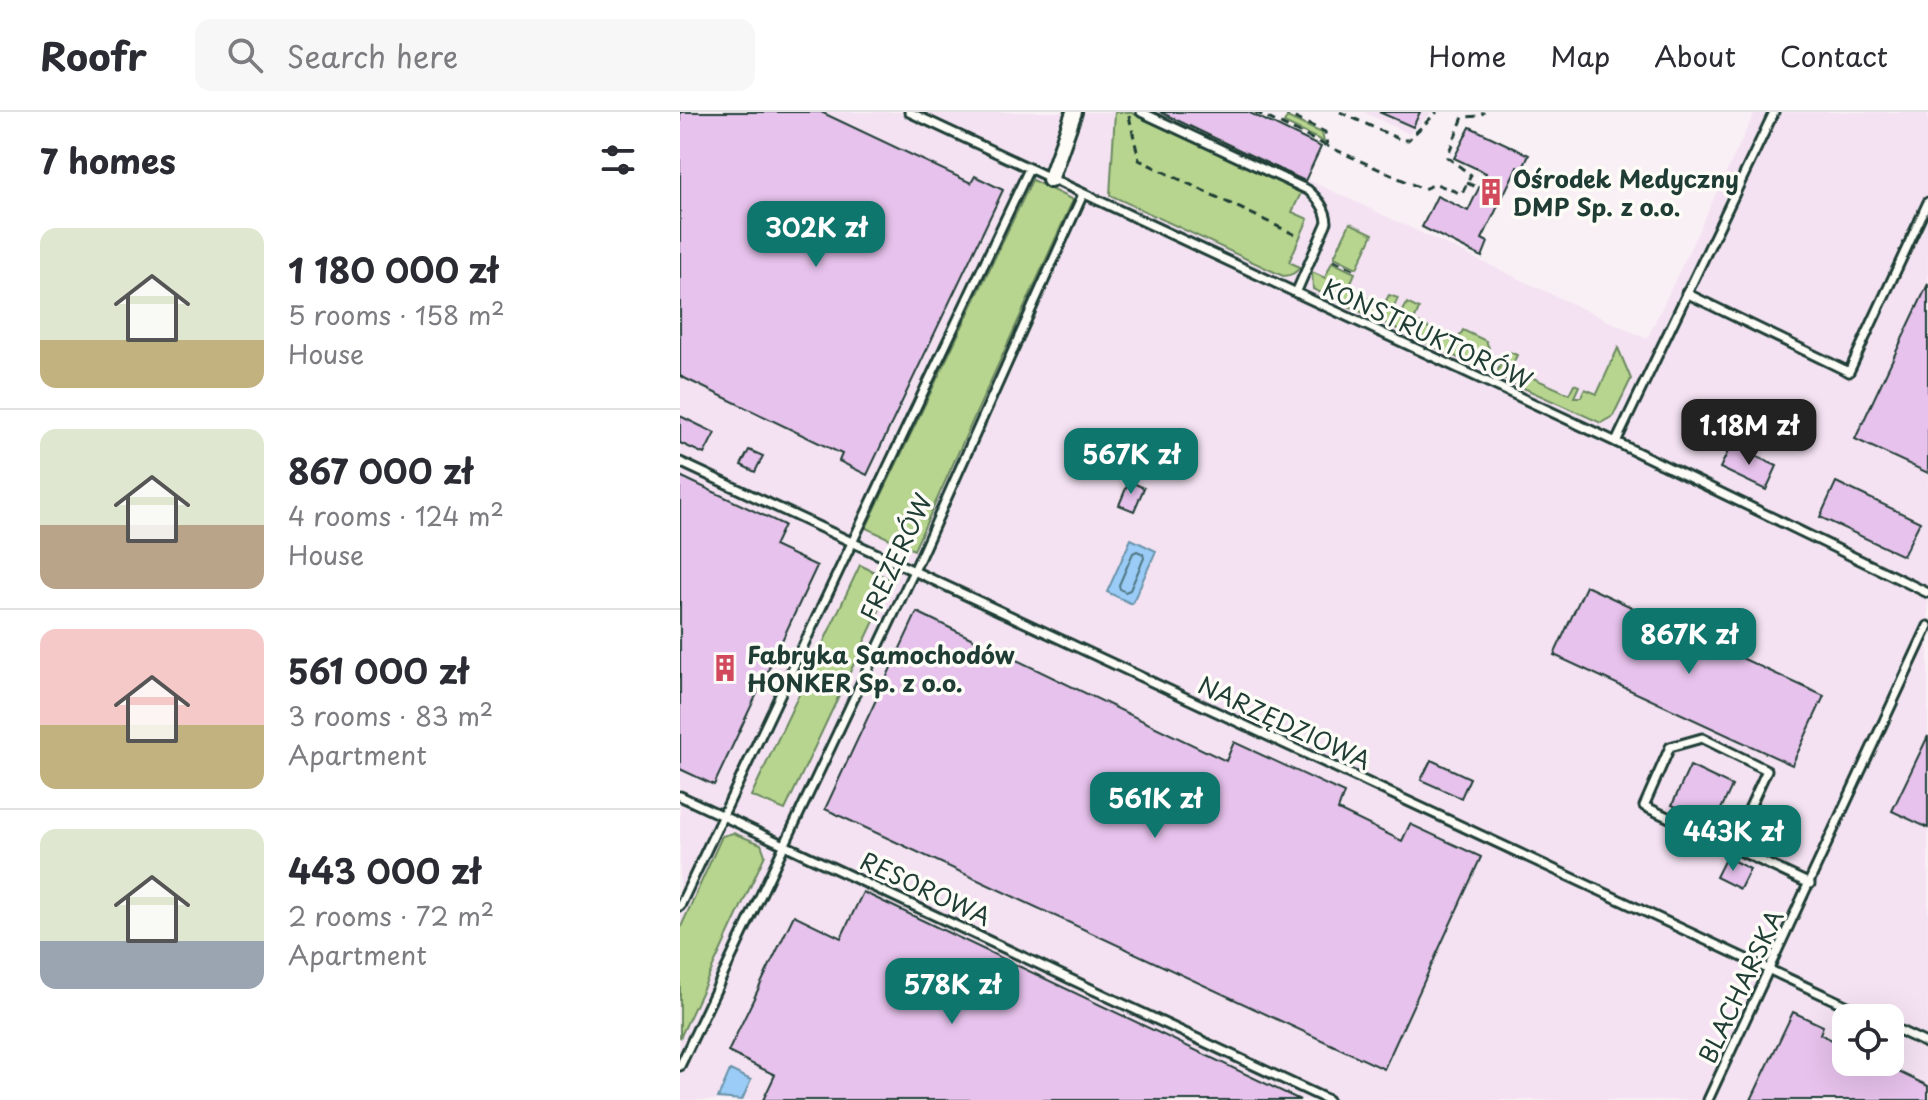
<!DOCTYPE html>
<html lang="en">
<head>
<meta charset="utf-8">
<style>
  :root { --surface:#fff; --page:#f7f7f7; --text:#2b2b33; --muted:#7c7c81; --line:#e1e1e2; --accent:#0f766e }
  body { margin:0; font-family:"Playpen Sans",sans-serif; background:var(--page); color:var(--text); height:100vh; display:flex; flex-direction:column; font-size:30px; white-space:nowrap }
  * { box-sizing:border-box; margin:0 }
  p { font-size:26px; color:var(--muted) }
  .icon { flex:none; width:44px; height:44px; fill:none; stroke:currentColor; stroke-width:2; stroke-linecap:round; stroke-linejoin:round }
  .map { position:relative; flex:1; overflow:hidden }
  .details { display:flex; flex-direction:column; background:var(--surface); width:680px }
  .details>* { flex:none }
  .fabs { position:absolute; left:1152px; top:892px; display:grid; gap:16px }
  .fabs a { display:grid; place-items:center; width:72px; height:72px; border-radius:16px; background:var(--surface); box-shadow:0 8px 32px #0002; font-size:40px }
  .price { position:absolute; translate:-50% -68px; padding:0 18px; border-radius:16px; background:var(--accent); color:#fff; font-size:26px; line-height:52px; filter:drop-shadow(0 2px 4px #0008) }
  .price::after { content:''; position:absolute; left:50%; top:48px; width:24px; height:18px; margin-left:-12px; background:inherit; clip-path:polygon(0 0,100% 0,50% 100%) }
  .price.on { background:#222; color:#fff }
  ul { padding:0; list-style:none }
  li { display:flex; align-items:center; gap:24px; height:200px; padding:0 40px }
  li+li { border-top:2px solid var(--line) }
  li span { display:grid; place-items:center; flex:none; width:224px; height:160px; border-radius:16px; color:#555 }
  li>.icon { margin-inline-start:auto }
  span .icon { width:96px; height:96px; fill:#fffc; stroke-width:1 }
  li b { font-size:34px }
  h2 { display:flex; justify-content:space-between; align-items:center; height:96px; padding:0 40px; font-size:34px }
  header { display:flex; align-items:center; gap:48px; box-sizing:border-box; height:112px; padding:0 40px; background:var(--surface); border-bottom:2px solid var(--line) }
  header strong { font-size:38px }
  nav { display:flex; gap:44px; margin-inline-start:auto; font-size:28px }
  .search { width:560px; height:72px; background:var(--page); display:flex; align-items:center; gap:20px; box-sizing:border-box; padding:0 28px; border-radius:16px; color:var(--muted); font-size:30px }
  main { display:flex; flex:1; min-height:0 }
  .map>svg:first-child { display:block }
  .built { fill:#f4e2f2; fill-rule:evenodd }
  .green { fill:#b7d58e; stroke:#6b8961; stroke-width:2 }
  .water { fill:#9accf7; stroke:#6993a9; stroke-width:2 }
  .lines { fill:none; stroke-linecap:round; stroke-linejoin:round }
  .shore { stroke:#507682; stroke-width:2 }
  .building { fill:#e7c2ec; stroke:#1f3d34; stroke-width:2 }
  .lane-casing { stroke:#1f3d34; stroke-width:13 }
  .street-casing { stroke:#1f3d34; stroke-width:20 }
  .path { stroke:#1f3d34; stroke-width:3; stroke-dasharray:8 6; stroke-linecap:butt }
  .lane { stroke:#fdfcf7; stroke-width:7 }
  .street { stroke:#fdfcf7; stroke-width:14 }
  .labels { text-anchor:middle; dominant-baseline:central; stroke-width:7; stroke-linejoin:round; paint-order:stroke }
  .poi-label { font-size:24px; font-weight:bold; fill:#1f3d34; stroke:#fdfcf7; text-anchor:start }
  .street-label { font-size:24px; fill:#1f3d34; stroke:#fdfcf7 }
</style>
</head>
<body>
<header>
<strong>Roofr</strong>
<div class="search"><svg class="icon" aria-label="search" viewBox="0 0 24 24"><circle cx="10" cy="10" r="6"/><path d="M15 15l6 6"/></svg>Search here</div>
<nav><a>Home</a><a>Map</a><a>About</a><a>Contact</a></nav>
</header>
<main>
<section class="details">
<h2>7 homes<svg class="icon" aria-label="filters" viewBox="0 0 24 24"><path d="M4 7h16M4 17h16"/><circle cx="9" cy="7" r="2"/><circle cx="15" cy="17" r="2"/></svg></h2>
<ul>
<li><span style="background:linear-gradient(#dfe7d0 70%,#c2b280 0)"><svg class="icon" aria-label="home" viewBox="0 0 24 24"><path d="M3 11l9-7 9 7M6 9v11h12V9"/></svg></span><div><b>1 180 000 zł</b><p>5 rooms · 158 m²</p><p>House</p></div></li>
<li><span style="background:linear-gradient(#dfe7d0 60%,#b9a48a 0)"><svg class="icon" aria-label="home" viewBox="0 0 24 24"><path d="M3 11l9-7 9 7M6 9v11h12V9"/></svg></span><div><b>867 000 zł</b><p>4 rooms · 124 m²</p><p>House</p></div></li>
<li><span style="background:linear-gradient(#f6c9c9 60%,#c2b280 0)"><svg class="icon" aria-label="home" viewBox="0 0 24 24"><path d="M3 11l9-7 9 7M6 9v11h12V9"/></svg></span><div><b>561 000 zł</b><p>3 rooms · 83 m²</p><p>Apartment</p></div></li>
<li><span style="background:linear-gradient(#dfe7d0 70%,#9aa5b1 0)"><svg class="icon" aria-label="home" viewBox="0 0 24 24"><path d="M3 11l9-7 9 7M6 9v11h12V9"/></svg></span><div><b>443 000 zł</b><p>2 rooms · 72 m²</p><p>Apartment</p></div></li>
</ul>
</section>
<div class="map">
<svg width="1248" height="988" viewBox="0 0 1248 988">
  <rect width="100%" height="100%" fill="#f9f0f5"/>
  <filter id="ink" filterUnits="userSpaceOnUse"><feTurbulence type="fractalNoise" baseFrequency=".0125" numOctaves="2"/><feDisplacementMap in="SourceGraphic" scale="16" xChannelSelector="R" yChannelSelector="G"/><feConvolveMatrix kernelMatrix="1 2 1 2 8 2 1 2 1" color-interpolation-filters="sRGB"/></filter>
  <g filter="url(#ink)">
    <g class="built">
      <path d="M0,0h484l483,227 108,-227h173v988h-1248zM1166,906h44v44h-44z"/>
      <path d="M683,0h69l-23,22z"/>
    </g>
    <g class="green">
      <path d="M435,0h15l171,81 -9,19 16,7 -19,43 11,5c-4,6 -10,9 -17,9l-173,-81z"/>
      <path d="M607,5l35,16 2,9 -40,-19z"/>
      <path d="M352,68l41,20 -159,350 -48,-22z"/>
      <path d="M670,111l23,11 -16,34 -23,-11z"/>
      <path d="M652,150l23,11 -7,16 35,17 6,-11 9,3 -6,13 9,4 6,-12 12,6 -5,12 43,20 6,-11 23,11 3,7 -6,14 -8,4 -162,-77 -1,-17 13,6z"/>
      <path d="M938,236l13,31 -18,37 -12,7 -102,-46 -2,-4 7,-19 6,-2 7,3 -6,13 58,26 5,-10 5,2 -5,11h7l4,-8 12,5z"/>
      <path d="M180,453l33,16 -108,229 -34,-14z"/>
      <path d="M53,721l28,11 4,11 -85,183v-109l42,-93z"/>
    </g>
    <g class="water">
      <path d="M451,427l25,12 -24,53 -25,-12z"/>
      <path d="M50,958l21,10 -9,20 -24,-2z"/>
    </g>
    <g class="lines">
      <path class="shore" d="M457,439l6,3 1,4 -14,32 -5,2 -5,-3 -1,-4 14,-32z"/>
    </g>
    <g class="building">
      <path d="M0,0h141l150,71 4,-7 28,14 -136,285 -28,-14 3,-7 -162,-78z"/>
      <path d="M480,0h88l73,35 -16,34z"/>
      <path d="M699,0h41l-7,15z"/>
      <path d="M790,15l59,28 -7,15 -5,-3 -35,72 6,3 -6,15 -60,-30 15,-31 31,15 18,-38 -32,-15z"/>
      <path d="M1248,172v189l-73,-34z"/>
      <path d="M0,304l35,17 -11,21 -24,-11z"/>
      <path d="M1051,333l46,21 -11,24 -46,-22z"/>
      <path d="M69,338l14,6 -8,16 -14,-7z"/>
      <path d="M0,364l104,49 -10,21 43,20 -103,219 -34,-16z"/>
      <path d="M449,369l15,7 -10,23 -15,-6z"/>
      <path d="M1156,370l84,40 -17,34 -83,-39z"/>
      <path d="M906,474l238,110 -32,69 -238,-110z"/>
      <path d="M237,500l309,149 8,-19 110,51 -6,17 64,31 8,-17 71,33 -97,212 -559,-260z"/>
      <path d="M1248,624v92l-36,-17z"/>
      <path d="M751,648l39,18 -9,20 -40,-18z"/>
      <path d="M1010,654l42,20 -18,38 -42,-19z"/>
      <path d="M1046,745l24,12 -10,20 -24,-12z"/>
      <path d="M183,780l437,208h-537l12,-25 -47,-23 66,-137 47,23z"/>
      <path d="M1113,900l30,14 -3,8 26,13v15h32l50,24v14h-177z"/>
    </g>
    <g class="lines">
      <g class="lane-casing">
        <g id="lane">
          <path d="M229,0l707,330 312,151"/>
          <path d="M461,0l167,78c10,9 18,18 19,32l-31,71"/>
          <path d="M1006,181l163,79 79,-170"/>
          <path d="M936,330l158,-330"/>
          <path d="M0,350l1193,556"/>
          <path d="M0,684l648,304"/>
          <path d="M1051,736l36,-78 -65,-32 -32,9 -26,59 166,78"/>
          <path d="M0,794l349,-737"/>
          <path d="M1210,914l38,18"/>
          <path d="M0,954l234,-495 169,-377"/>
          <path d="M1028,988l220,-474"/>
        </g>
      </g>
      <g class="street-casing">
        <path id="street" d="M370,68l24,-68"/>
      </g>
      <g class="path">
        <path d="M575,0l72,34"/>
        <path d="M602,0l43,20 2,14 96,43 13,-5 26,10 9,-19 -24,-18 16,-40 17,-1 4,-4"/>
        <path d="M660,0l61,28h7l29,-28"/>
        <path d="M449,4l10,44 161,77"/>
        <path d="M787,71l12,5"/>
        <path d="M653,148l23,10"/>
      </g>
      <use href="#lane" class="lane"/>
      <use href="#street" class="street"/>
    </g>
  </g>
  <defs>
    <g id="building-bare" transform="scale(2.16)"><path d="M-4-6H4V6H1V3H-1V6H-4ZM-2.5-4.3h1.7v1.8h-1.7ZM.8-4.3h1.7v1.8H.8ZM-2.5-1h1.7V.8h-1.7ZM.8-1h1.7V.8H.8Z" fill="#d1495b" stroke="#fdfcf7" stroke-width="2.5" paint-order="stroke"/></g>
  </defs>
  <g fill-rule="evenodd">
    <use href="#building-bare" x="811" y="80"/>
    <use href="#building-bare" x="45" y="556"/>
  </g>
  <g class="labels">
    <g class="poi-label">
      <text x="833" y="66">Ośrodek Medyczny<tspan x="833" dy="28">DMP Sp. z o.o.</tspan></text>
      <text x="67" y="542">Fabryka Samochodów<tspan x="67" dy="28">HONKER Sp. z o.o.</tspan></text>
    </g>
    <g class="street-label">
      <text transform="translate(748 221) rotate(25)">KONSTRUKTORÓW</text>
      <text transform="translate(215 445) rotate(-65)">FREZERÓW</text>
      <text transform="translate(605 610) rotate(25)">NARZĘDZIOWA</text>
      <text transform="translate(246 776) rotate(25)">RESOROWA</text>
      <text transform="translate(1060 874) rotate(-65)">BLACHARSKA</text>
    </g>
  </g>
</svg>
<div class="fabs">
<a><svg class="icon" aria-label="locate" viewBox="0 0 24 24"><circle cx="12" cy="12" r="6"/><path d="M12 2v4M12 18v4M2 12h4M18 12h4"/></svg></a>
</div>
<b class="price" style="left:136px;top:157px">302K zł</b>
<b class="price on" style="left:1069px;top:355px">1.18M zł</b>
<b class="price" style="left:451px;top:384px">567K zł</b>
<b class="price" style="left:1009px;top:564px">867K zł</b>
<b class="price" style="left:475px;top:728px">561K zł</b>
<b class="price" style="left:1053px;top:761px">443K zł</b>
<b class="price" style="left:272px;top:914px">578K zł</b>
</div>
</main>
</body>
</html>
